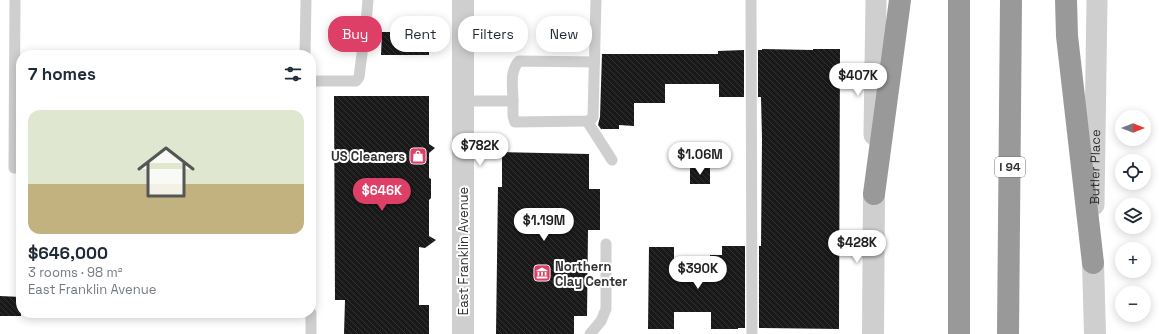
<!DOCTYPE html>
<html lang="en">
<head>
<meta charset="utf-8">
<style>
  :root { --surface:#fff; --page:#f6f6f7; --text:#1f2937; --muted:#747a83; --line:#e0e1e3; --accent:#dd3f66 }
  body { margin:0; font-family:"Space Grotesk",sans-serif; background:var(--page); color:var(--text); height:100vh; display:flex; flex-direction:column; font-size:15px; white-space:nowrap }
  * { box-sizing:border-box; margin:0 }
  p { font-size:13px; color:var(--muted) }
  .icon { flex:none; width:22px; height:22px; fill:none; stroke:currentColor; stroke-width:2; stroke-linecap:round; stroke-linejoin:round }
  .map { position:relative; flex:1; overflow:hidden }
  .details { position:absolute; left:16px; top:50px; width:300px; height:268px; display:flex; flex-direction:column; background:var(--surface); border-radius:16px; box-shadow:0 2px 10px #0003 }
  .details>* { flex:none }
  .banner { position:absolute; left:328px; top:16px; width:380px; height:36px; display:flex; gap:8px }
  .needle { width:26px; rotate:90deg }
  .buttons { position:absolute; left:1115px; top:110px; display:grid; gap:8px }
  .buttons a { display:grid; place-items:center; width:36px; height:36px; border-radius:50%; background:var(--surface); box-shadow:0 2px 10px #0003; font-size:20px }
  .price { position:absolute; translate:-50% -34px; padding:0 9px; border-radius:14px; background:#fff; color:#222; font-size:13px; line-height:26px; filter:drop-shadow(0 1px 2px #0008) }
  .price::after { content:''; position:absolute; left:50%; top:24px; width:12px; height:9px; margin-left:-6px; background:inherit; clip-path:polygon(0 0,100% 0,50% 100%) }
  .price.selected { background:var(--accent); color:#fff }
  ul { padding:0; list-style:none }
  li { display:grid; align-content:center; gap:8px; height:212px; padding:0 12px }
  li+li { border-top:1px solid var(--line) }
  li span { display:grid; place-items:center; height:124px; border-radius:12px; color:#555 }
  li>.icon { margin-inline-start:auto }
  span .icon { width:72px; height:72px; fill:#fffc; stroke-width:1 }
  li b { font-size:17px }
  h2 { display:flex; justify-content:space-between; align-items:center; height:48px; padding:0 12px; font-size:17px }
  .pill { padding:0 14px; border-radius:16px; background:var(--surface); box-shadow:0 2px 10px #0003; font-size:14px; line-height:36px }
  .pill.selected { background:var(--accent); color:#fff }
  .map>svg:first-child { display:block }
  .building { fill:url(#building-back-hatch) }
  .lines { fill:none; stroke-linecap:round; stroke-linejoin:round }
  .service { stroke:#cfcfcf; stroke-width:11 }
  .minor { stroke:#cfcfcf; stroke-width:21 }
  .tertiary { stroke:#cfcfcf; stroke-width:22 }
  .motorway { stroke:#999; stroke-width:22 }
  .labels { text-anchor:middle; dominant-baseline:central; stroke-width:4; stroke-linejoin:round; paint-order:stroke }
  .shield { fill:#fff; stroke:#707070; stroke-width:1 }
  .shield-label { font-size:12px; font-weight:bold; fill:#323232 }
  .poi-label { font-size:13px; font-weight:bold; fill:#323232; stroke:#fff; text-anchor:end }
  .street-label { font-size:13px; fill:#323232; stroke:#fff }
</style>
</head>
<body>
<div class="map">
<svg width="1163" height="334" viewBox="0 0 1163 334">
  <defs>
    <pattern id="building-back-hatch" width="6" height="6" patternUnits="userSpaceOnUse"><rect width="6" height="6" fill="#191919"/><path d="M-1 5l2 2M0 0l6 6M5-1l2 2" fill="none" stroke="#323232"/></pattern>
  </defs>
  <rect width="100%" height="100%" fill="#fff"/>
  <g class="building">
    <path d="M382,32h47v23h-48z"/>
    <path d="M762,49l51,1v-1h27l-1,280 -80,-1v-82h2l1,-108 -1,-41h-3v-47h4z"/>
    <path d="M744,50v47h-25v-13h-54v19h-31v23l-15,-1v4h-18l-3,-4 2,-8 2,-63h116v-3z"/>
    <path d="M334,96h95v48l6,4 -6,5v25l2,1v19l-2,2v36l7,4 -11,8 -6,-1v58h10v29h-85l1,-34h-10z"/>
    <path d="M502,152l87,2v35h11v41h-12l-1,86h-13v18h-78l2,-147h4z"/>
    <rect x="690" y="167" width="20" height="17"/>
    <path d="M722,246h23v82h-7v1h-27v-17h-37v17h-26l1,-82h25v31h36v-23h12z"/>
    <path d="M0,296l21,1v19h-21z"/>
  </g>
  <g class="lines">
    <g class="service">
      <path d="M15,0l-1,168h7"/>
      <path d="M751,0l1,334"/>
      <path d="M305,55l1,-55"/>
      <path d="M311,81h45l3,-4 3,-23v-24l4,-7 2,-23"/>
      <path d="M463,101h50v15l2,6 72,-1 4,-1 2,-3 3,-117"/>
      <path d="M513,101c0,-14 -4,-29 6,-40l75,1"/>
      <path d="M587,121l25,39"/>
      <path d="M311,313v21"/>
      <path d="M590,334l11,-13 5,-12v-65"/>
    </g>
    <g class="minor">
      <path d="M874,135l2,-135"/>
      <path id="s1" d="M1094,205l3,-205"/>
    </g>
    <g class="tertiary">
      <path d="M463,0v334"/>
      <path d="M1093,263l2,71"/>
      <path d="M873,334l1,-140"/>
    </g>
    <g class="motorway">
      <path d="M1066,0l1,36 26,227"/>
      <path d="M874,194l26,-194"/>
      <path d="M959,334v-334"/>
      <path d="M1008,334l3,-334"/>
    </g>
  </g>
  <defs>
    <g id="shop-square" transform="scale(0.9)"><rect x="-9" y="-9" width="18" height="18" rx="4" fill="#dd3f66" stroke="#fff"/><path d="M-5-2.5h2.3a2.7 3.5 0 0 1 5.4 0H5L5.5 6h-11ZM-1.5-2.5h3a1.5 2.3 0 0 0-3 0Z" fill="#fff"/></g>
    <g id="museum-square" transform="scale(0.9)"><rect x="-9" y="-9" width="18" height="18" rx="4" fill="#dd3f66" stroke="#fff"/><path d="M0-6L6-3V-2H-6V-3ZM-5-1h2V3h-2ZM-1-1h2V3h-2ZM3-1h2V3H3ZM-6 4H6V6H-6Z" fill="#fff"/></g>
  </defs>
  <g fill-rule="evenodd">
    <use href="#shop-square" x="418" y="156"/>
    <use href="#museum-square" x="542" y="273"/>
  </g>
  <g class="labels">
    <rect class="shield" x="995" y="157" width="30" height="20" rx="3"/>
    <g class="shield-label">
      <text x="1010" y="167">I 94</text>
    </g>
    <g class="poi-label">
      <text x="405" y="156">US Cleaners</text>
      <text x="555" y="266" text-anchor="start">Northern<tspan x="555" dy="15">Clay Center</tspan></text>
    </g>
    <g class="street-label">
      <text stroke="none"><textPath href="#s1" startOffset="38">Butler Place</textPath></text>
      <text transform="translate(463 251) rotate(-90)">East Franklin Avenue</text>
    </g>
  </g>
</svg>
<div class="buttons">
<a><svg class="needle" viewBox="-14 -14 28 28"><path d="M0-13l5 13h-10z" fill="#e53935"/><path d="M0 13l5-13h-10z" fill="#747a83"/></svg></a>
<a><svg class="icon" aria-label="locate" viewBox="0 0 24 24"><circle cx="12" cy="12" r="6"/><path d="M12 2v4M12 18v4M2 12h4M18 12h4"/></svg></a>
<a><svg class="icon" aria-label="layers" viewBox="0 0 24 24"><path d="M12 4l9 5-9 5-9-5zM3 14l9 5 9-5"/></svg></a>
<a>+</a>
<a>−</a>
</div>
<b class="price" style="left:858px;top:97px">$407K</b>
<b class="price" style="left:480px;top:167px">$782K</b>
<b class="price" style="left:700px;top:176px">$1.06M</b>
<b class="price selected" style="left:382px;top:212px">$646K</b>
<b class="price" style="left:544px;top:242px">$1.19M</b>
<b class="price" style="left:857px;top:264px">$428K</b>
<b class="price" style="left:698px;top:290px">$390K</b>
<div class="banner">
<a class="pill selected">Buy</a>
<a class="pill">Rent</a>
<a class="pill">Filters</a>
<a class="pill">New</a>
</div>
<section class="details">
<h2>7 homes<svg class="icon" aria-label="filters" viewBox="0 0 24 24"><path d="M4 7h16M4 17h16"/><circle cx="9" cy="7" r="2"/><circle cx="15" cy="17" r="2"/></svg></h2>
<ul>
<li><span style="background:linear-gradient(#dfe7d0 60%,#c2b280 0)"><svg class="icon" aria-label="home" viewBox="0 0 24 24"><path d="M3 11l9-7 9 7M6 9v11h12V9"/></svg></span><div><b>$646,000</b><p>3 rooms · 98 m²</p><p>East Franklin Avenue</p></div></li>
</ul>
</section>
</div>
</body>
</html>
